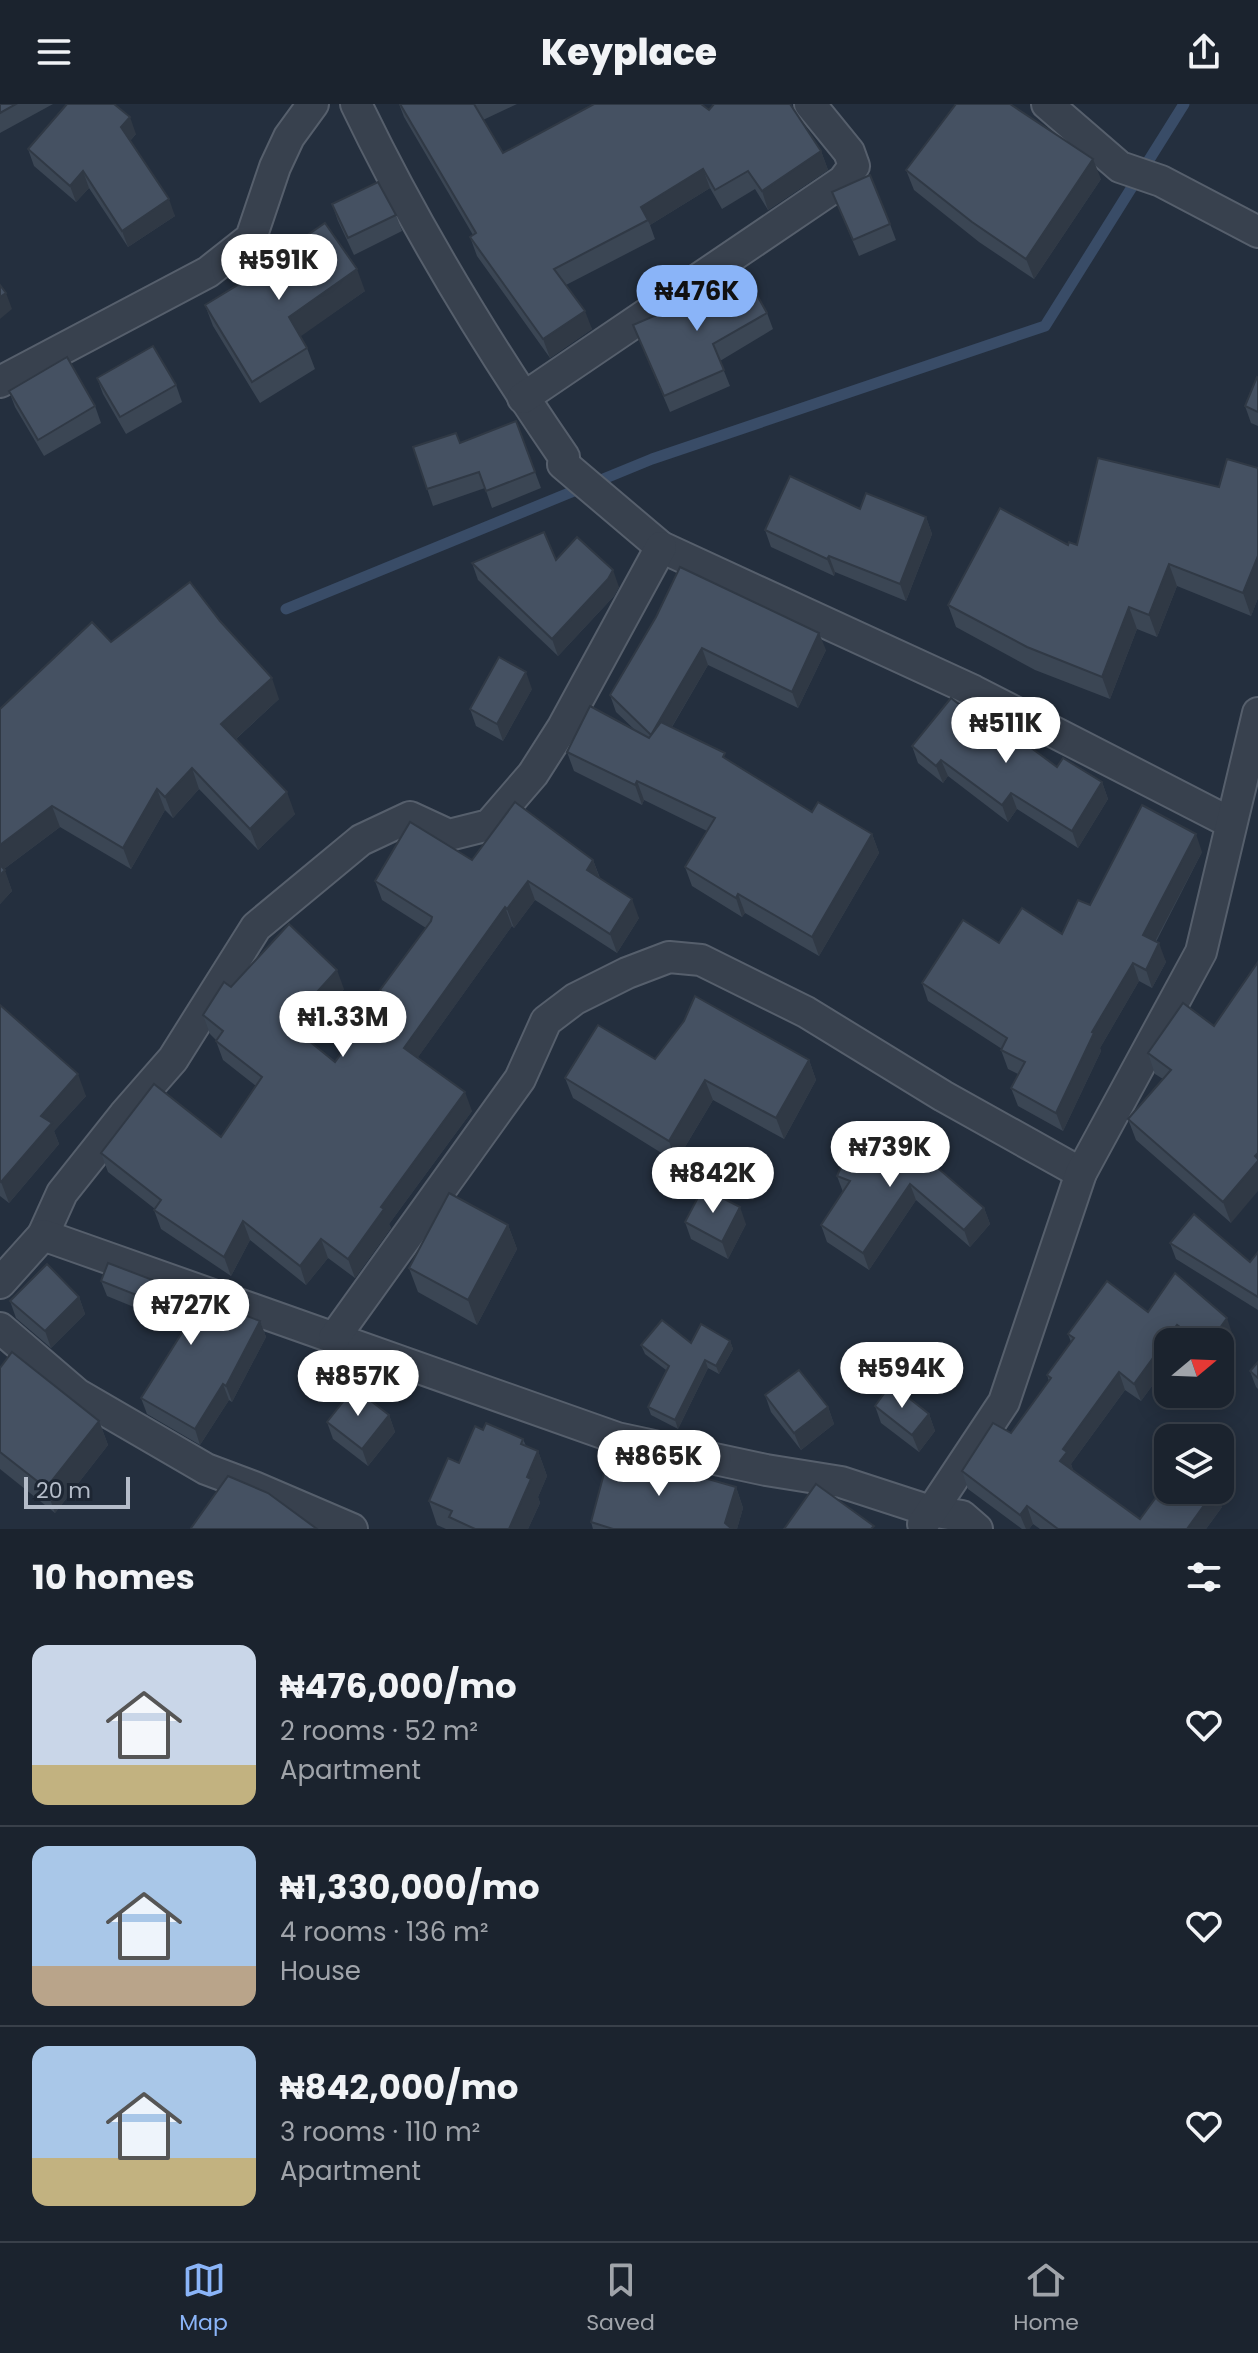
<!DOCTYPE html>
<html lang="en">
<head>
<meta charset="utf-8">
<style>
  :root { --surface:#1b232e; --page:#242b36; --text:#f1f3f6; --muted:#a0a4aa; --line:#39404a; --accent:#8ab4f8 }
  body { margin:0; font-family:Poppins,sans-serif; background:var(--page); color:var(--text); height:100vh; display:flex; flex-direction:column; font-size:30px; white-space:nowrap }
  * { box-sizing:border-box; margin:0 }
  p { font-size:26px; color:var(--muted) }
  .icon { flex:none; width:44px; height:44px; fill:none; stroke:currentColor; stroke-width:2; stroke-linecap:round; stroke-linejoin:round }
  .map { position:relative; height:1425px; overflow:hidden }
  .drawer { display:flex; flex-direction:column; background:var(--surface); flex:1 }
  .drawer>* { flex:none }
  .needle { width:52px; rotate:71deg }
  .tools { position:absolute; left:1154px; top:1224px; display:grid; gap:16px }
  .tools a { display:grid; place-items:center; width:80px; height:80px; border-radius:16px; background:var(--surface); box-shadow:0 4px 20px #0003,0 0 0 2px var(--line); font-size:40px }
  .scale { position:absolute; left:24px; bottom:20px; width:106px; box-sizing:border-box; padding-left:8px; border:4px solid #b4bcc9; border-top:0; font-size:22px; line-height:28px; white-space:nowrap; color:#b4bcc9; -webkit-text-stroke:6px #1d2633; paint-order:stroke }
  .price { position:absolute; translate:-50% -68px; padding:0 18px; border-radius:28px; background:#fff; color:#222; font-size:26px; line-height:52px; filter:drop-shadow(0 2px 4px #0008) }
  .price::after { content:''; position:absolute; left:50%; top:48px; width:24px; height:18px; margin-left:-12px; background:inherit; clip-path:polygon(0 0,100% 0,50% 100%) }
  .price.selected { background:var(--accent); color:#111 }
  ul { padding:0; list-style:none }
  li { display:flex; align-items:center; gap:24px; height:200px; padding:0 32px }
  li+li { border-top:2px solid var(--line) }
  li span { display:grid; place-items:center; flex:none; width:224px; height:160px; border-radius:16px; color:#555 }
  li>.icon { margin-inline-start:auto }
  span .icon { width:96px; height:96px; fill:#fffc; stroke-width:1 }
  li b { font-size:34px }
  h2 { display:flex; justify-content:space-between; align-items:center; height:96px; padding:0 32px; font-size:34px }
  header { display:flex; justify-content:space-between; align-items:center; height:104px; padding:0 32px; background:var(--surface); font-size:36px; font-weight:800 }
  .tabs { display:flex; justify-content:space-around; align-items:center; height:112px; border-top:2px solid var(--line); background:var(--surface); font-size:22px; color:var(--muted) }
  .tabs a { display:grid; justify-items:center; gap:4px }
  .tabs .selected { color:var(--accent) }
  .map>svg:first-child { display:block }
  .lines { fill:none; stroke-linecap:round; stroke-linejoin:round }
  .stream { stroke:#394c67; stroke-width:11 }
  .minor-casing { stroke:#565f6c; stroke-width:34 }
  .minor { stroke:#38414e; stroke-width:30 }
  .wall { fill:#3b4654 }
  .shaded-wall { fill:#303945 }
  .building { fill:#455162; stroke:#303945; stroke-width:2 }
</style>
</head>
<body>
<header><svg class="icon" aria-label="menu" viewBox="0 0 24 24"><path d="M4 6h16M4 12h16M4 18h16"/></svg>Keyplace<svg class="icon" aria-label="share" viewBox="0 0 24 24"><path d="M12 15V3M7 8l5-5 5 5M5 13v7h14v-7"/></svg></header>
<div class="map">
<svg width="1258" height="1425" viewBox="0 0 1258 1425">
  <rect width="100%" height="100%" fill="#242f3e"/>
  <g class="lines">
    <path class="stream" d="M286,505l366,-150 393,-133 139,-222"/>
    <g class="minor-casing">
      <g id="minor">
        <path d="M356,0c59,123 131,241 208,353l-1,7 98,83 313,144 257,132"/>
        <path d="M1047,0l73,63 41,14 97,51"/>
        <path d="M0,278l208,-110 43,-34 24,-71 14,-30 24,-33"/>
        <path d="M523,294l320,-217 11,-15 -5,-14 -39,-48"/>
        <path d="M43,1131l19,-42 62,-78 49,-56 83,-132 105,-87 49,-23 39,18 40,-10 44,-51 30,-47 98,-180"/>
        <path d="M0,1179l43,-48 574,203 149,32 75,12 89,29 32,5 15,13"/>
        <path d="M0,1224l77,66 129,75 48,18 98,42"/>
        <path d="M334,1234l186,-259 26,-58 29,-22 52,-26 42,-16 32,3 105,52 137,84 138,77"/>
        <path d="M923,1420l81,-122 77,-229 120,-221 57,-239"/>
      </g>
    </g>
    <use href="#minor" class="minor"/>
  </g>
  <g class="wall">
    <path d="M0,0h53l-53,29z"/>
    <path d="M399,0h118l-34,16 20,33 200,-47 6,4 112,41 7,19 -60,40 -13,-21 -33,20 -12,-21 -60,37 5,14 -89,46 26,44 -42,29 -73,-102 -7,-19 3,-2 -69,-118z"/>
    <path d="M136,30l-6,7 45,75 -47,31 -39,-59 -13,14 -42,-36 -6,-17z"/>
    <path d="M906,66l195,9 -67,100 -55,-37 -65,-52z"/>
    <path d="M832,88l58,32 6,16 -37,16z"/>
    <path d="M332,100l64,11 6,16 -48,24 -16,-34z"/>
    <path d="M277,152l88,35 -65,45 7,12 8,21 -55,34 -47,-77 -8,-21 74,-45z"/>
    <path d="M767,209l6,16 -53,32 10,25 -60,26 -37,-87z"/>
    <path d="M97,274l79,7 6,17 -56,32 -23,-40z"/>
    <path d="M1258,274v48l-7,-3 -6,-17z"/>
    <path d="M9,287l86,15 6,17 -57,33 -29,-49z"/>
    <path d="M516,317l25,67 -49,20 -7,-20 -52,18 -20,-59 47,-4z"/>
    <path d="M1258,364v130l-7,18 -74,-30 -20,51 -20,-8 -27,70 -75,-29 -79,-43 -8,-22 120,-60h9l142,-58z"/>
    <path d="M860,405l66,8 6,17 -26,67 -71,-29 -1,4 -63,-29 -6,-17z"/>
    <path d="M556,456l63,27 -5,9 -56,60 -80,-76 -6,-17z"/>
    <path d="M656,513l170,33 -28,58 -90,-43 -36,62 140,85 60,22 7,19 -60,103 -74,-43 -3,4 -50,-31 -7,-19 22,-36 -63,-31 -2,5 -68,-34 -7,-19 69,-21 -20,-19 -6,-17z"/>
    <path d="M111,538l168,57 -43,40 59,75 -37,36 -59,-61 -26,29 -8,-8 -34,59 -71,-42 -56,42 8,22 -12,13v-195z"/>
    <path d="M532,585l-29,52 -27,-15 -6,-17z"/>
    <path d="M984,620l73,43 45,15 6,17 -30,49 -61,-39 -9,13 -60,-46 -5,7 -25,-20 -6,-17z"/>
    <path d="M1202,748l-46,90 10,20 -14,26 -13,-7 -39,67 1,3 -38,80 -45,-25 -7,-18 7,-14 -10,-5 -7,-19 1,-1 -74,-48 -6,-18 77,-40 63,-9 28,-29z"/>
    <path d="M472,756h121l7,18 39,40 -22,35 -82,-53 -21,28 -2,-2 -94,131 54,54 -83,113 2,4 -36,50 -27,-20 -22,27 -56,-45 -19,36 -70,-47 -7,-19 1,-1 -47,-37 -7,-19 120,-16 35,-51 -33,-26 -7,-19v-1l-6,-6 -7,-19 28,-28 113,2 -42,46 33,27 47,-65 -2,-7 46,-62 -44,-28 -7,-19z"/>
    <path d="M0,901l86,91 -32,35 5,13 -50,59 -9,-7z"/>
    <path d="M1214,922l17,197 -95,-83 -8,-21 35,-40 -8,-5 -7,-21z"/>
    <path d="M655,955l154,1 7,20 -32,59 -71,-39 -37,62 -103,-64 -8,-20z"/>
    <path d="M859,1023l125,81 6,16 -20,23 -54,-47 -47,70 -42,-28 -6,-17 22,-33 -6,-16z"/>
    <path d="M685,1118l61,2 -18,35 -37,-20z"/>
    <path d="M508,1121l9,24 -40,76 -59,-33 -9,-24z"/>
    <path d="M1170,1139l80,19 8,-10v58l-82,-51z"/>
    <path d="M101,1177l159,40 6,16 -34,65 -3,-2 -29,45 -53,-31 -6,-16 44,-70 -78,-32z"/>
    <path d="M79,1193l6,17 -34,34 -35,-30 -6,-17z"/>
    <path d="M1148,1208l85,24 -13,6h-52v22l-27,37 -16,-11 -54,74 2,6 67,49 82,-12 -16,22h-166l-7,-5 -4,5h-7l-54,-40 -6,-18 49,-38 38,-52 -2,-6 24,-33 -3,-8z"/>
    <path d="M730,1237l3,8 -14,25 -11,-6 -30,61 -27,-14 -3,-8 18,-37 -21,-16 -4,-9z"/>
    <path d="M1258,1258v27l-2,-2 -6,-16z"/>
    <path d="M0,1264l99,53 9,24 -53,68 -55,-44z"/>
    <path d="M765,1291l63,12 6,17 -33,26 -30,-38z"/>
    <path d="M875,1302l54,8 6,17 -16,21 -38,-29z"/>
    <path d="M389,1311l6,17 -27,34 -35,-27 -6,-17z"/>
    <path d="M483,1326l40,9 3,7 12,5 9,25 -9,21 2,6 -12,26h-82l-9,-4 -8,-24z"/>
    <path d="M736,1383l7,21 -6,21h-144l-2,-7z"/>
  </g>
  <g class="shaded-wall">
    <path d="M130,13l6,17 -9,10 -6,-17z"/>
    <path d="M821,47l7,19 -60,40 -6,-19z"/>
    <path d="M1093,55l8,20 -67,100 -8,-20z"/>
    <path d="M703,65l7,19 -60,37 -9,-18z"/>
    <path d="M83,67l6,17 -13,14 -6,-16z"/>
    <path d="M169,95l6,17 -47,31 -6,-16z"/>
    <path d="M357,165l8,22 -68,48 -8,-22z"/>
    <path d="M6,189l6,16 -12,10v-22z"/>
    <path d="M585,207l7,18 -42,29 -7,-19z"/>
    <path d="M926,413l6,17 -26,67 -6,-17z"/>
    <path d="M829,452l6,16 -1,4 -7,-17z"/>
    <path d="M1258,452v42l-7,18 -8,-23z"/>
    <path d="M1169,460l8,22 -20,51 -8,-22z"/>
    <path d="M613,466l6,17 -5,9 -56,60 -6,-17z"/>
    <path d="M1129,503l8,22 -27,70 -8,-22z"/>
    <path d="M819,529l7,17 -28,58 -6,-16z"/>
    <path d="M702,544l6,17 -51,87 -6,-17z"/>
    <path d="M526,568l6,17 -29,52 -6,-17z"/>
    <path d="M272,574l7,21 -50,46 -8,-21z"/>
    <path d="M941,656l7,16 -5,7 -7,-17z"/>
    <path d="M192,664l7,21 -26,29 -8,-21z"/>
    <path d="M637,677l7,19 -2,5 -7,-20z"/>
    <path d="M1102,678l6,17 -30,49 -6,-17z"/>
    <path d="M157,685l8,21 -34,59 -8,-21z"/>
    <path d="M287,688l8,22 -37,36 -8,-21z"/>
    <path d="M1011,689l6,16 -9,13 -6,-17z"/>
    <path d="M52,702l8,21 -60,45v-27z"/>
    <path d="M872,730l7,19 -60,103 -7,-19z"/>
    <path d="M1196,730l6,18 -53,101 -6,-18z"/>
    <path d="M593,756l7,19 -13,-9z"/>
    <path d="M5,766l7,21 -12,13v-29z"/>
    <path d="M528,777l7,19 -21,28 -7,-19z"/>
    <path d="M738,790l7,19 -3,4 -6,-19z"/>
    <path d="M632,795l7,19 -22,35 -7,-19z"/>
    <path d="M505,803l7,19 -101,141 -7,-19z"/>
    <path d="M1159,839l7,19 -14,26 -6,-18z"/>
    <path d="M1133,859l6,18 -39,67 1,3 -38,80 -7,-18 36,-81z"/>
    <path d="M337,866l7,19 -49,54 -7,-19z"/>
    <path d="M809,956l7,20 -32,59 -8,-21z"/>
    <path d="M78,970l8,22 -32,35 5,13 -50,59 -8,-21 40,-66z"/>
    <path d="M705,976l8,20 -37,62 -7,-21z"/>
    <path d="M465,988l7,19 -83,113 2,4 -36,50 -7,-19 33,-52z"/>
    <path d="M1258,1049v38l-27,32 -8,-21z"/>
    <path d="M910,1080l6,16 -47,70 -6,-17z"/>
    <path d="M740,1103l6,17 -18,35 -6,-17z"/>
    <path d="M984,1104l6,16 -20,23 -6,-17z"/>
    <path d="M243,1117l7,19 -19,36 -7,-19z"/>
    <path d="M508,1121l9,24 -40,76 -9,-25z"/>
    <path d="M321,1135l7,19 -22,27 -6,-19z"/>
    <path d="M79,1193l6,17 -34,34 -6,-17z"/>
    <path d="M1227,1214l6,18 -13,19v-13h-10z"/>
    <path d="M260,1217l6,16 -34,65 -6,-16z"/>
    <path d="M1177,1221l6,17h-15v22l-27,37 -7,-17z"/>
    <path d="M730,1237l3,8 -14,25 -3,-8z"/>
    <path d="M705,1256l3,8 -30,61 -3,-9z"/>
    <path d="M1119,1268l6,18 -54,74 2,6 -13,-9 3,-12z"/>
    <path d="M223,1280l6,16 -29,45 -5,-16z"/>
    <path d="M828,1303l6,17 -33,26 -7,-17z"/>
    <path d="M929,1310l6,17 -16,21 -7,-17z"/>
    <path d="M389,1311l6,17 -27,34 -6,-17z"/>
    <path d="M99,1317l9,24 -53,68 -9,-25z"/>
    <path d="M538,1347l9,25 -9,21 2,6 -12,26h-19l18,-52z"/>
    <path d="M736,1383l7,21 -6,21h-10l-2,-6z"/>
    <path d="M1216,1386l6,17 -16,22h-19z"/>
    <path d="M1027,1402l6,18 -4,5h-3l-6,-14z"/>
  </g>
  <g class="building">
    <path d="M0,0h16l-16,9z"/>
    <path d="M67,0h47l16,13 -9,10 48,72 -47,32 -39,-60 -13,15 -42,-37z"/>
    <path d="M400,0h74l29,49 91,-49h107l8,6 5,-6h76l31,47 -59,40 -14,-20 -33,19 -12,-21 -62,38 7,13 -94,49 31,42 -42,28 -73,-102 6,-4z"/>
    <path d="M956,0h54l83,55 -67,100 -54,-37 -66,-52z"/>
    <path d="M870,71l20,49 -37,16 -21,-48z"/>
    <path d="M378,78l18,33 -48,23 -16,-34z"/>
    <path d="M325,119l32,46 -68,48 18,31 -55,34 -47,-77 75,-46 -3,-3z"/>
    <path d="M744,168l23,41 -54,31 11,26 -60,26 -31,-71 65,-28z"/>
    <path d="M0,181l6,8 -6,4z"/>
    <path d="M153,242l23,39 -56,32 -23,-39z"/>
    <path d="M67,253l28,49 -57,34 -29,-49z"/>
    <path d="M1257,273l1,1v34l-13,-6z"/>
    <path d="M516,317l19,51 -49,19 -7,-19 -52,17 -14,-42 43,-14 4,10z"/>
    <path d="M1098,354l121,29 8,-28 31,9v88l-15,37 -74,-29 -20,51 -20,-8 -27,70 -75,-30 -79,-42 52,-97 68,37 1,-3 8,3z"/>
    <path d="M790,372l70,33 6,-16 60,24 -26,67 -71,-28 -2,3 -62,-29z"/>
    <path d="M544,428l12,28 21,-23 36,33 -5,9 -56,60 -80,-76z"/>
    <path d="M680,463l139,66 -27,59 -90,-44 -51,87 -41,-40 46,-78z"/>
    <path d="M190,478l30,39 52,57 -51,46 66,68 -37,37 -58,-61 -27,29 -8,-8 -34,59 -71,-42 -52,39v-136l92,-87 19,20z"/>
    <path d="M499,553l27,15 -29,52 -27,-15z"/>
    <path d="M951,594l33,26 5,-7 68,50 6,-9 39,24 -30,49 -61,-38 -9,12 -61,-45 -5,6 -24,-20z"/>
    <path d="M590,602l59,32 12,-16 64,31 -2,4 89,55 6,-10 54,32 -60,103 -74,-43 -2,4 -51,-31 30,-49 -78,-37 -2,4 -68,-33z"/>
    <path d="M515,698l78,58 -6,10 45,29 -22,35 -82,-53 -21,28 -2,-2 -101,141 61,44 -84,115 3,2 -36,50 -27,-20 -21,27 -57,-45 -19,36 -70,-47 7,-10 -60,-47 53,-69 67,53 41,-60 -46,-36 7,-10 -20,-16 21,-33 7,5 58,-63 48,46 -49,54 47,38 49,-68 -4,-4 51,-69 1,-4 -57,-36 35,-59 62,38z"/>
    <path d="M1142,701l54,29 -53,101 16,8 -13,27 -13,-7 -41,69 2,1 -38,80 -45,-25 14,-26 -24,-12 6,-12 -85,-55 41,-63 36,23 23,-35 40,26 16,-34 12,5z"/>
    <path d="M0,761l5,5 -5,5z"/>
    <path d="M1258,858v191l-3,3 3,3v2l-35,41 -95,-83 43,-49 -23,-17 35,-50 31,23z"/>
    <path d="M695,892l114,64 -33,58 -71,-38 -36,61 -104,-63 33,-53 57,34 29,-38z"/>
    <path d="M0,901l78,69 -37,42 11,7 -51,59 -1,-1z"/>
    <path d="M859,1023l58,23 67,58 -20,22 -54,-46 -47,69 -42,-28 29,-44 -13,-5z"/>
    <path d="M703,1084l37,19 -18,35 -37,-20z"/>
    <path d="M449,1089l59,32 -40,75 -59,-32z"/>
    <path d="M1194,1110l56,48 8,-10v45l-88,-54z"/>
    <path d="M108,1159l152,58 -34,65 -3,-2 -28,45 -54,-31 51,-81 -91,-36z"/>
    <path d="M47,1160l32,33 -34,34 -35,-30z"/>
    <path d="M1175,1169l52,45 -17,24h-9l-24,-17 -43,59 -15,-12 -56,77 4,3 -7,9 80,58 28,-38v9h47l-28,39h-129l-31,-23 -7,9 -58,-44 31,-48 18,10 40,-55 -4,-3 27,-37 -6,-4 39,-53 41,31z"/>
    <path d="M662,1216l29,23 10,-19 29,17 -14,25 -11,-6 -30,60 -27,-13 21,-41 -28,-21z"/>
    <path d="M12,1248l87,69 -53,67 -46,-36v-84z"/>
    <path d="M1258,1258v16l-8,-7z"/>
    <path d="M799,1266l29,37 -34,26 -29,-38z"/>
    <path d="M891,1280l38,30 -17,21 -37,-29z"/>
    <path d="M354,1284l35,27 -27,34 -35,-27z"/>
    <path d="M486,1319l37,16 -2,5 17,7 -11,26 4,2 -22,50h-34l-26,-12 3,-6 -23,-10 19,-43 11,5 16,-37 8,4z"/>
    <path d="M610,1347l126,36 -11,36 7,6h-119l-22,-7z"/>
    <path d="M228,1372l40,17 49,36h-125l-1,-1z"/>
    <path d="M816,1380l58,42 -3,3h-87z"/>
  </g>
</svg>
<div class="tools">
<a><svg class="needle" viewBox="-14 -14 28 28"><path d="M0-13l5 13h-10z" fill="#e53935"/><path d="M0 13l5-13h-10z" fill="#a0a4aa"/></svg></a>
<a><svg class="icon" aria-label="layers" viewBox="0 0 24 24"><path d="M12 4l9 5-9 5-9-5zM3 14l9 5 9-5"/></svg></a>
</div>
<div class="scale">20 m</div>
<b class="price" style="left:279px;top:198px">₦591K</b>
<b class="price selected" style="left:697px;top:229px">₦476K</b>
<b class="price" style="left:1006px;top:661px">₦511K</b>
<b class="price" style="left:343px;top:955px">₦1.33M</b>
<b class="price" style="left:890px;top:1085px">₦739K</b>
<b class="price" style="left:713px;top:1111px">₦842K</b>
<b class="price" style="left:191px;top:1243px">₦727K</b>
<b class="price" style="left:902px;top:1306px">₦594K</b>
<b class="price" style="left:358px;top:1314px">₦857K</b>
<b class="price" style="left:659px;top:1394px">₦865K</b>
</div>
<section class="drawer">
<h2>10 homes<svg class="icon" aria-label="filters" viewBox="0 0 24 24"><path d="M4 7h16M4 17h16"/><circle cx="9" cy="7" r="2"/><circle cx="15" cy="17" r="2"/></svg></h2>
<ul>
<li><span style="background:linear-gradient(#c9d6e8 75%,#c2b280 0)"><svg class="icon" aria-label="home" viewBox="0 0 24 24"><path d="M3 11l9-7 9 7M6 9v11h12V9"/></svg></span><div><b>₦476,000/mo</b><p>2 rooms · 52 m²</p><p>Apartment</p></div><svg class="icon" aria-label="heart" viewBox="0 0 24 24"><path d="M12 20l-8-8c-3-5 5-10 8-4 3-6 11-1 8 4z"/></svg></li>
<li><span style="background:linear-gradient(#a9c7e8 75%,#b9a48a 0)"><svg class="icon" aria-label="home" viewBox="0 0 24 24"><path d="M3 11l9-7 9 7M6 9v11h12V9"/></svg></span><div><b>₦1,330,000/mo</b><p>4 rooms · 136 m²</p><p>House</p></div><svg class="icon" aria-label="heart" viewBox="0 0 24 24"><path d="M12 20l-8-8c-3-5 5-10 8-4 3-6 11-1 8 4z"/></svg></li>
<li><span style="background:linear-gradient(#a9c7e8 70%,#c2b280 0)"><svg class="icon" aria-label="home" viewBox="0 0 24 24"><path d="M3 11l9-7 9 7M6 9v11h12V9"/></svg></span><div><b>₦842,000/mo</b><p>3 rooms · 110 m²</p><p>Apartment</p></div><svg class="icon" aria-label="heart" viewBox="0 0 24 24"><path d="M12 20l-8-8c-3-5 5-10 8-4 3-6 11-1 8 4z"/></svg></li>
</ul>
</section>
<nav class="tabs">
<a class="selected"><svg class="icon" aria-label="map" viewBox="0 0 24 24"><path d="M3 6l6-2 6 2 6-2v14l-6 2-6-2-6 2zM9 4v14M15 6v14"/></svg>Map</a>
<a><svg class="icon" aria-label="saved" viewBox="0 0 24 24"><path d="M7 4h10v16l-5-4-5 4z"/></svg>Saved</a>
<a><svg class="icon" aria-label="home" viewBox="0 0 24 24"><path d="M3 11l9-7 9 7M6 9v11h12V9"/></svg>Home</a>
</nav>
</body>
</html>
